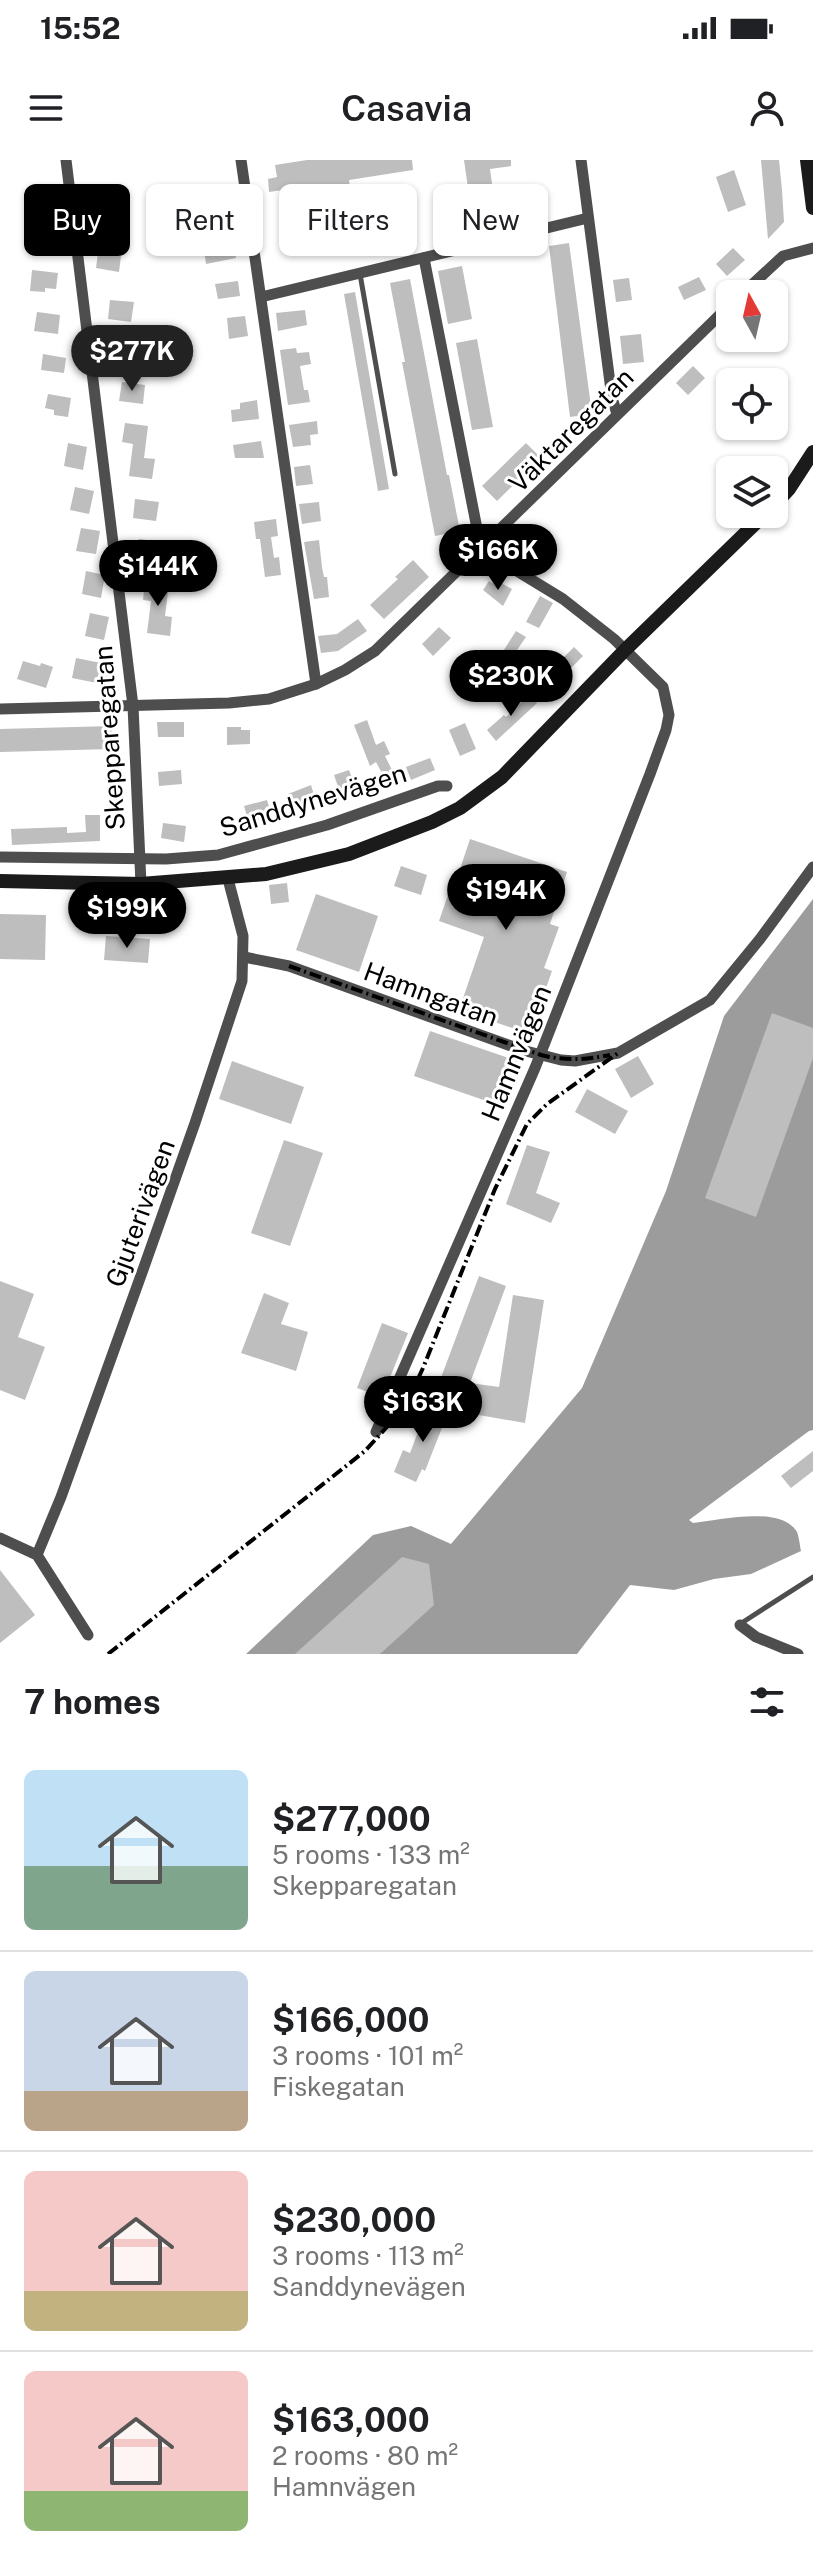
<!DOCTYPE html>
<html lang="en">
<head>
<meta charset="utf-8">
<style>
  :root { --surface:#fff; --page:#f2f2f2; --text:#202124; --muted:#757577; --line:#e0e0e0; --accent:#000 }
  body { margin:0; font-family:"Public Sans",sans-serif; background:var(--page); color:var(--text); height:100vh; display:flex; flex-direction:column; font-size:30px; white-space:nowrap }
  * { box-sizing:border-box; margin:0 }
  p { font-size:26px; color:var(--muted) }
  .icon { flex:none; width:44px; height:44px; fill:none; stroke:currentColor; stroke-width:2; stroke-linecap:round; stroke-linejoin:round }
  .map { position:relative; height:1494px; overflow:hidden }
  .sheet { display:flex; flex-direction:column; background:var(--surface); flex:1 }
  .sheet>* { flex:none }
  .hud { position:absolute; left:24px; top:24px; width:766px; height:72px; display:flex; gap:16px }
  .needle { width:52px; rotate:352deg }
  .tools { position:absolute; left:716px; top:120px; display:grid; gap:16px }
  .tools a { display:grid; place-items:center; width:72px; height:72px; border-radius:12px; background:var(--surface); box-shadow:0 2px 6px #0004; font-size:40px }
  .price { position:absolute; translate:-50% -68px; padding:0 18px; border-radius:28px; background:var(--accent); color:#fff; font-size:26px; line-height:52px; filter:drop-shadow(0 2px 4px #0008) }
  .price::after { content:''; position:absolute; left:50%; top:48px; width:24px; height:18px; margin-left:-12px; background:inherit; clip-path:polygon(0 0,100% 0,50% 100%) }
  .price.selected { background:#222; color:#fff }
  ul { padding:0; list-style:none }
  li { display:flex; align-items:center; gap:24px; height:200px; padding:0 24px }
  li+li { border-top:2px solid var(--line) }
  li span { display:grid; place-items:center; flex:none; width:224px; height:160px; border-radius:12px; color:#555 }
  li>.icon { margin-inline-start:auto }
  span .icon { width:96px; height:96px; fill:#fffc; stroke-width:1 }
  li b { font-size:34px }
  h2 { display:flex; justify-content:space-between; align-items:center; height:96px; padding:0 24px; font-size:34px }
  .pill { padding:0 28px; border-radius:12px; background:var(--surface); box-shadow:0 2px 6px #0004; font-size:28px; line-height:72px }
  .pill.selected { background:var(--accent); color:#fff }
  .status { display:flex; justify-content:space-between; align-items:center; height:56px; padding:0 40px; background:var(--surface); direction:ltr }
  .status svg { height:22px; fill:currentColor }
  header { display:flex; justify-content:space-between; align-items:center; height:104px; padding:0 24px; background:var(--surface); font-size:36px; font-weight:600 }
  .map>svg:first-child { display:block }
  .water { fill:#9c9c9c }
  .building { fill:#bebebe }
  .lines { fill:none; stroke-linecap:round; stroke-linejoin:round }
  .lane { stroke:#4e4e4e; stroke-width:5 }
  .street { stroke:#4e4e4e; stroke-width:11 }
  .secondary { stroke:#1b1b1b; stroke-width:14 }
  .rail { stroke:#000; stroke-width:4; stroke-dasharray:12 4 2 4; stroke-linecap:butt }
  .labels { text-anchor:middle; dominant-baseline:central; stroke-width:6; stroke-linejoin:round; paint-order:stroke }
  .street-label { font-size:26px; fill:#000; stroke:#fff }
</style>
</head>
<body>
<div class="status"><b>15:52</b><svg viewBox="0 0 49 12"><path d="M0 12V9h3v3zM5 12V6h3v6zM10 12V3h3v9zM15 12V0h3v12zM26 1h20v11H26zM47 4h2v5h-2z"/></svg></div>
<header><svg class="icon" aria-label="menu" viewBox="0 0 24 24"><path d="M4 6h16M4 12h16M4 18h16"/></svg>Casavia<svg class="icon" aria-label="person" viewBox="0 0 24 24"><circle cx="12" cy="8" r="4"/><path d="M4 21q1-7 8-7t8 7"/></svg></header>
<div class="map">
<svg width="813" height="1494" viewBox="0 0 813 1494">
  <rect width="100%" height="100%" fill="#fff"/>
  <path class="water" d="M813,739v531l-4,1 -120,89 4,3c26,-3 88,-18 104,9 2,5 3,14 4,19l-50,23 -37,5 -40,11 -44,-5 -53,69h-331l127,-119 38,-9 40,18 131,-156 84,-197 58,-175z"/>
  <g class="building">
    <path d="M307,0h105l1,10 -64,10 6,44 -25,3 -6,-43 -55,8 -1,-13 9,-2 -2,-12z"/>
    <path d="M464,0h47v6l-21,3 7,50 -43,6 -4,-34 18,-3z"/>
    <path d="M761,0h18l3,30 2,32 -16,17z"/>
    <path d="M734,10l12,35 -18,7 -12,-35z"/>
    <path d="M92,50l35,4 -2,18 -19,-3v5l-16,-1z"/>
    <path d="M29,68l23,3 -3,16 -23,-3z"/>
    <path d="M234,79l2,19 -30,6 -2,-15 13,-2v-5z"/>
    <path d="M569,83l23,171 -22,3 -21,-171z"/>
    <path d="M733,88l12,12 -18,16 -11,-12z"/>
    <path d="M98,93l23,3 -2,16 -23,-4z"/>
    <path d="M462,106l10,53 -24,5 -10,-53z"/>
    <path d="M32,110l26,3 -2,16 -11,-1v4l-15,-1z"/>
    <path d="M699,117l7,13 -22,10 -6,-13z"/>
    <path d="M629,118l3,22 -16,2 -3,-22z"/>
    <path d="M410,119l37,196h2l11,56 -25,5 -33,-174h3l-15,-79z"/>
    <path d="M238,121l2,15 -22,3 -3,-15z"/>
    <path d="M355,132l34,197 -11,2 -34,-197z"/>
    <path d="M110,140l24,2 -3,20 -23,-3z"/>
    <path d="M305,150l2,15 -29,6 -2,-18z"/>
    <path d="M37,152l23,3 -2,19 -24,-3z"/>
    <path d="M245,156l3,20 -19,3 -2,-21z"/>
    <path d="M641,174l3,28 -21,2 -3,-28z"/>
    <path d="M477,179l16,88 -21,3 -16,-87z"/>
    <path d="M116,182l24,3 -3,19 -23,-2z"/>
    <path d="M296,188l1,5 12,-1 2,12 -11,2 4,24h4l2,12 -22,3 -8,-55z"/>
    <path d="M43,194l23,4 -2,15 -23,-3z"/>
    <path d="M693,206l12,12 -17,17 -12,-12z"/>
    <path d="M122,222l23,3 -2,19 -24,-3z"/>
    <path d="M48,234l23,4 -3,19 -14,-2v-5l-9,-2z"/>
    <path d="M257,240l2,19 -27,3 -1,-12 9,-1v-6z"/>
    <path d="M317,261l1,13 -8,1 1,10 -18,2 -4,-22z"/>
    <path d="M125,263l23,3 -4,32 11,1 -3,20 -23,-3 4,-32 -11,-2z"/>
    <path d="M261,281l3,17h-29l-2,-13z"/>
    <path d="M68,283l19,4 -4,23 -19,-4z"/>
    <path d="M526,283l15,15 -44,43 -15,-15z"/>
    <path d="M310,305l3,19 -17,2 -2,-19z"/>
    <path d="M75,327l19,4 -5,23 -19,-4z"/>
    <path d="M135,339l24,3 -3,19 -23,-3z"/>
    <path d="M319,342l2,19 -19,3 -3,-20z"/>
    <path d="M276,359l2,17 -7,1 3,21 5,-1 2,18 -16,2 -5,-38h-4l-2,-17z"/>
    <path d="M81,368l19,3 -4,23 -20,-3z"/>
    <path d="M139,379l24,3 -3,19 -23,-3z"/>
    <path d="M319,380l3,27 2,10h3l2,20 -15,2 -10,-57z"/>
    <path d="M413,400l16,17 -45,42 -14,-14 28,-26 -3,-2z"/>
    <path d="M86,411l19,4 -4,23 -19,-4z"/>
    <path d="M145,421l24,3 -4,32 7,1 -2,19 -23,-3 4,-32 -8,-1z"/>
    <path d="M489,421l10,6 2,-4 11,6 -9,17 -20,-16z"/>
    <path d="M540,436l13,7 -14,25 -13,-6z"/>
    <path d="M90,453l19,4 -5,23 -19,-4z"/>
    <path d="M358,459l9,12 -29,20 -17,2 -3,-17 19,-2z"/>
    <path d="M439,467l12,11 -18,18 -11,-12z"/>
    <path d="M516,471l10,6 -9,13 4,2 -9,13 -12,-9z"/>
    <path d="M574,487l9,9 -18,18 -9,-9z"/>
    <path d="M76,498l35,7 -4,20 -35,-7z"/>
    <path d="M23,501l17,5 1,-3 12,4 -7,21 -29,-9z"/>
    <path d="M529,535l8,8 -41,38 -9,-11 17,-15 2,2z"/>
    <path d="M367,560l9,25 8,-4 6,13 -5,2 8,16 -9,5 -8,-15 -6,4 -16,-41z"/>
    <path d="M157,562h27v15h-26z"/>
    <path d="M465,563l11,26 -16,7 -11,-26z"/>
    <path d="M112,566v23l-112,3v-23z"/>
    <path d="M227,567h14v3h9v14l-23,1z"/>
    <path d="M430,598l5,12 -24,10 -5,-13z"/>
    <path d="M181,610l1,14 -23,2 -1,-14z"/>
    <path d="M349,610l7,18 -3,1 2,5 -13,4 -8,-23z"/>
    <path d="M311,625l3,10 -13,5 3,7 -10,4 -6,-17z"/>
    <path d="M267,640l5,16 -23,7 -5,-17z"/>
    <path d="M85,655h15v26l-88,4 -1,-16 56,-2v6l19,-1z"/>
    <path d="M163,663l23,3 -2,16 -23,-4z"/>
    <path d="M470,679l97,33 -17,52 9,3 -15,41 8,3 -22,63 -71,-24 25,-73 -45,-16 11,-32 3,1z"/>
    <path d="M401,706l26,9 -6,20 -27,-9z"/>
    <path d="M287,723l2,19 -18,2 -2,-19z"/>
    <path d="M316,734l62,22 -19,56 -63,-22z"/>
    <path d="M0,754l46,1 -1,45 -45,-1z"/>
    <path d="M106,776l44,3 -2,24 -44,-3z"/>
    <path d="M772,853l41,15v30l-57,159 -51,-19z"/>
    <path d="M430,871l87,30 -16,45 -87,-30z"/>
    <path d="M638,896l16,28 -23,14 -16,-29z"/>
    <path d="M232,901l72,26 -13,37 -72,-25z"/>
    <path d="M587,929l41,22 -13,23 -40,-22z"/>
    <path d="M284,980l39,13 -33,93 -39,-13z"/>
    <path d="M527,985l23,7 -14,41 24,10 -9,20 -45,-19z"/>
    <path d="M479,1116l27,10 -36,97 29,4 14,-92 31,5 -19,123 -52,-9 3,-17 -37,-14z"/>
    <path d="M0,1121l34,13 -16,43 27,10 -20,53 -25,-10z"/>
    <path d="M264,1133l25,10 -8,21 27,8 -12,39 -55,-18z"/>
    <path d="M382,1163l26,10 -26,64 -25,-9z"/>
    <path d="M429,1243l20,7 -24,61 -3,-2 -6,13 -22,-10 9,-22 7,3z"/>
    <path d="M813,1291v20l-22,17 -10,-12z"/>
    <path d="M402,1397l27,7 5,41 -54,49h-85z"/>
    <path d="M0,1410l35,45 -35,28z"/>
  </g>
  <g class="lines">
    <g class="lane">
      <path d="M360,114l35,200"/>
      <path d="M740,1464l73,-47"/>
    </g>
    <g class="street">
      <path d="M66,0l67,546 8,178"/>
      <path d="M241,0l75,524"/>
      <path d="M581,0l31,238 5,16"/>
      <path d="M742,134l41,-38 30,-8"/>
      <path d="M261,137l327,-79"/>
      <path d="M0,549l229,-6 40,-4 47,-15 29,-14 30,-19 355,-346"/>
      <path d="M0,697l166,2 52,-4 109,-30 111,-39h9"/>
      <path d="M244,797l45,9 233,84 39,10 14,1 43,-8 92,-53 50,-61 53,-72"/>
      <path d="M376,1272l159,-364 115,-294 16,-44 3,-15 -6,-28 -49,-48 -51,-40 -82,-50 -57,-291"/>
      <path d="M0,1378l37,17 51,80"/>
      <path d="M37,1395l24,-58 83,-230 51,-144 47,-142 1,-45 -15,-57"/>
      <path d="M740,1465l16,12 42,17"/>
    </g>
    <g class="secondary">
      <path d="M807,0l6,48"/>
      <path d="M774,345l15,-16 24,-37"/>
      <path d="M0,721l141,3 125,-10 83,-20 83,-32 28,-14 42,-31 123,-127 140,-136"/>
    </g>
    <g class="rail">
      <path d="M289,806l252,89c24,6 44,5 69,0"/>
      <path d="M108,1494l257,-203 40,-44 18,-39 72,-179 32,-65 20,-20 71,-51"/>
    </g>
  </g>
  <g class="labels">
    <g class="street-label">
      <text transform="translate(571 270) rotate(-45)">Väktaregatan</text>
      <text transform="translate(109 578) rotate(-94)">Skepparegatan</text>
      <text transform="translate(313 640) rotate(-17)">Sanddynevägen</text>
      <text transform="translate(431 834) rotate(20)">Hamngatan</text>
      <text transform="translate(516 893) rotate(-68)">Hamnvägen</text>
      <text transform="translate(140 1053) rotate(-70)">Gjuterivägen</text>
    </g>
  </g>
</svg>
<div class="tools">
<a><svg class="needle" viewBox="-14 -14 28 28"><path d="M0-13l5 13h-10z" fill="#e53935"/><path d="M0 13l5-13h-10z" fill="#757577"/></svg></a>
<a><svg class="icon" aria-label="locate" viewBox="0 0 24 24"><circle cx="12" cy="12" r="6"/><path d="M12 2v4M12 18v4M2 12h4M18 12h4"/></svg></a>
<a><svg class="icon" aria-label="layers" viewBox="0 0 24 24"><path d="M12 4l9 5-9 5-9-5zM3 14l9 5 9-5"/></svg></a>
</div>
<b class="price selected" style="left:132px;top:233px">$277K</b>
<b class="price" style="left:498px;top:432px">$166K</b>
<b class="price" style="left:158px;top:448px">$144K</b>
<b class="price" style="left:511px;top:558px">$230K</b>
<b class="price" style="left:506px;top:772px">$194K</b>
<b class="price" style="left:127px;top:790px">$199K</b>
<b class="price" style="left:423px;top:1284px">$163K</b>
<div class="hud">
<a class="pill selected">Buy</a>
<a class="pill">Rent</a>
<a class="pill">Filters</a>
<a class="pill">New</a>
</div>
</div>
<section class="sheet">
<h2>7 homes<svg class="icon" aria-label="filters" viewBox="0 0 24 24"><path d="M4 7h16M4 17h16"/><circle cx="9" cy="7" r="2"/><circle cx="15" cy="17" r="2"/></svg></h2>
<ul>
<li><span style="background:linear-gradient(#bfe0f5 60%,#7fa58c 0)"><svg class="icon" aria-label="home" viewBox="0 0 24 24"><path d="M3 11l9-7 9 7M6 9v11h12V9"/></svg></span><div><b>$277,000</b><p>5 rooms · 133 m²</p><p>Skepparegatan</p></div></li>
<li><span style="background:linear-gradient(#c9d6e8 75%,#b9a48a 0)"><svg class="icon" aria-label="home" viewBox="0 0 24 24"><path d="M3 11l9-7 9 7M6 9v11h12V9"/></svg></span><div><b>$166,000</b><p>3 rooms · 101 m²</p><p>Fiskegatan</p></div></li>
<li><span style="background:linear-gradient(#f6c9c9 75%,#c2b280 0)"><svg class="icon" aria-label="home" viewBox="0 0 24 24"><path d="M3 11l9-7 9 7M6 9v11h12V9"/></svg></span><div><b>$230,000</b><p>3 rooms · 113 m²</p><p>Sanddynevägen</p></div></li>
<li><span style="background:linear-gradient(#f6c9c9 75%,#8fb573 0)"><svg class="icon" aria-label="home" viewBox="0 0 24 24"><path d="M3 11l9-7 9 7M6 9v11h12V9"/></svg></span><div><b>$163,000</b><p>2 rooms · 80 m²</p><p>Hamnvägen</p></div></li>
</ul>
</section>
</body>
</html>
